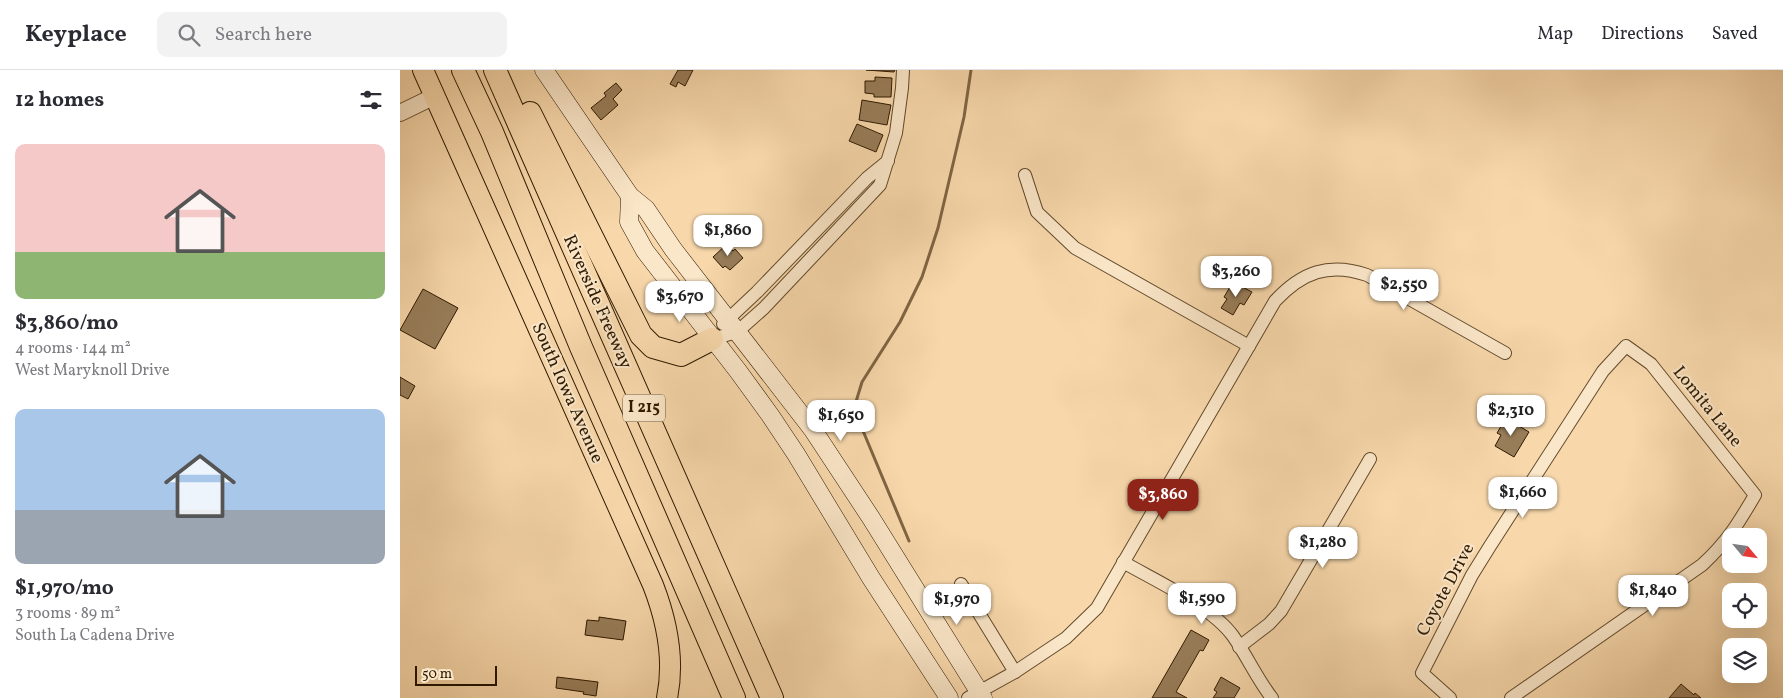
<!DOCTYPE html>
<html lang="en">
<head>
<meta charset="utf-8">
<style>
  :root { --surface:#fff; --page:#f2f2f3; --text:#2b2b33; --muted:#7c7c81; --line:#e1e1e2; --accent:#8f2418 }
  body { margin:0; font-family:Vollkorn,serif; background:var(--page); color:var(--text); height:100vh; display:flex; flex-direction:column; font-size:19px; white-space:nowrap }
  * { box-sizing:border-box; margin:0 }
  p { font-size:16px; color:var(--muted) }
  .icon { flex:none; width:28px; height:28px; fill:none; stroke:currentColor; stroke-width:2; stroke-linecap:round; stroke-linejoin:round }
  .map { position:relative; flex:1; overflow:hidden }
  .details { display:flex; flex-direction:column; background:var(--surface); width:400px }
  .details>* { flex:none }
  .needle { width:32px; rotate:119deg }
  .fabs { position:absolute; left:1322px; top:458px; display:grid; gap:10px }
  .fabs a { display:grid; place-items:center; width:45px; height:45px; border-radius:10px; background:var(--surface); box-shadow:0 5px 20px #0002; font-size:25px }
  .scale { position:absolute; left:15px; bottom:12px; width:82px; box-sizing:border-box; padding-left:5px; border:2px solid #2f1a00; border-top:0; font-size:14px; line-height:18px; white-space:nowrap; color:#2f1a00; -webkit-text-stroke:4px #fae6c8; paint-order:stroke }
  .price { position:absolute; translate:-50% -42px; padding:0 11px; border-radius:10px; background:#fff; color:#222; font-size:16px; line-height:32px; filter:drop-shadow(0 1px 2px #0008) }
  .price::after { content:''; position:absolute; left:50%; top:30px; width:15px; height:11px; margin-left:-8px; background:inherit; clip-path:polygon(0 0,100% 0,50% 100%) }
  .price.active { background:var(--accent); color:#fff }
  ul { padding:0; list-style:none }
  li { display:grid; align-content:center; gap:10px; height:265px; padding:0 15px }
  li span { display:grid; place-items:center; height:155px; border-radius:10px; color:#555 }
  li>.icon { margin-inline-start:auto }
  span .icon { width:90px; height:90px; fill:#fffc; stroke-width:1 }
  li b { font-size:21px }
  h2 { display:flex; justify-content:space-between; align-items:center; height:60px; padding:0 15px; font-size:21px }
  header { display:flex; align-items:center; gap:30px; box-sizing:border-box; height:70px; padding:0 25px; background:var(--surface); border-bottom:1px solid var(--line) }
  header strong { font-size:24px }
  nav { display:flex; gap:28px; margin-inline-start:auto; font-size:18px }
  .search { width:350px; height:45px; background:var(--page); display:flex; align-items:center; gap:12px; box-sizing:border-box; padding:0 18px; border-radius:10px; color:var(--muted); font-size:19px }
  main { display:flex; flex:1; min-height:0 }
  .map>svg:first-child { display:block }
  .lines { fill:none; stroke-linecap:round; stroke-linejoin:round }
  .stream { stroke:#7f6544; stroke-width:3 }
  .building { fill:#987d59; stroke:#2f1a00 }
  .minor-casing { stroke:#614a2b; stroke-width:14 }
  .tertiary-casing { stroke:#614a2b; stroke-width:18 }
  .secondary-casing { stroke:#2f1a00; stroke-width:19 }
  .primary-casing { stroke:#2f1a00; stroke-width:22 }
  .motorway-casing { stroke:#2f1a00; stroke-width:24 }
  .minor { stroke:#fae6c8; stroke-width:12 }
  .tertiary { stroke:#fae6c8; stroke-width:16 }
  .secondary { stroke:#fae6c8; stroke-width:18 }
  .primary { stroke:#f8d8ab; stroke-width:20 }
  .motorway { stroke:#f8d8ab; stroke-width:22 }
  .labels { text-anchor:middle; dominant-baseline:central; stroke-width:4; stroke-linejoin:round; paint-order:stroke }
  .shield { fill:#fae6c8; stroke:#6c573c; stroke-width:1 }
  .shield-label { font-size:16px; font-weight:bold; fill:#2f1a00 }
  .street-label { font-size:18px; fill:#2f1a00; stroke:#fae6c8 }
</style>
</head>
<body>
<header>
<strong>Keyplace</strong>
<div class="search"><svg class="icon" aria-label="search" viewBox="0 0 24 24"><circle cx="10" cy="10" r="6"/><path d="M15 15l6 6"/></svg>Search here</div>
<nav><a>Map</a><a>Directions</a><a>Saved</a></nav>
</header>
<main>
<section class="details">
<h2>12 homes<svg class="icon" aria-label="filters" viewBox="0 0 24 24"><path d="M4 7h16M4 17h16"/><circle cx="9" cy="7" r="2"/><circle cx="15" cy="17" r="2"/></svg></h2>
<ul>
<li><span style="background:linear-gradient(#f6c9c9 70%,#8fb573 0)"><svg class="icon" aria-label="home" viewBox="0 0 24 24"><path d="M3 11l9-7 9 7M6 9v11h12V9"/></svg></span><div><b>$3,860/mo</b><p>4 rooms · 144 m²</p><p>West Maryknoll Drive</p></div></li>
<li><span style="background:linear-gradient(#a9c7e8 65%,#9aa5b1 0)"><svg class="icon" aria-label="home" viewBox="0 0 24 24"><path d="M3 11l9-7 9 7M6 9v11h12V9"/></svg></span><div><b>$1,970/mo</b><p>3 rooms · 89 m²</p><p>South La Cadena Drive</p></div></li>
</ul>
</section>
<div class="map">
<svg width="1383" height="628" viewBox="0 0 1383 628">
  <rect width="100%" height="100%" fill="#f8d8ab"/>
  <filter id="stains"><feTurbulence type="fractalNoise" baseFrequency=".004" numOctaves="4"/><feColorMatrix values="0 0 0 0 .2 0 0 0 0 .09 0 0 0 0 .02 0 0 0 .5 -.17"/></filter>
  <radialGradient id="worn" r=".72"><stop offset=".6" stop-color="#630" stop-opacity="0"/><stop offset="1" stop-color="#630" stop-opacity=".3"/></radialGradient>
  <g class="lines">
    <path class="stream" d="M509,471l-48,-115 -6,-21 7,-23 38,-60 22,-45 16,-49 26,-111 7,-47"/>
  </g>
  <g class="building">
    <path d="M278,0h15l-8,16 -7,-4 -2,5 -6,-3z"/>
    <path d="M466,0h29l-1,2z"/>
    <path d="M475,7l17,1 -1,19h-17v-3l-9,-1v-12h10z"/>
    <path d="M216,13l6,7 -9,9 5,6 -17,15 -10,-12 15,-12 -2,-3z"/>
    <path d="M462,30l29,5 -4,20 -28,-5z"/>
    <path d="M457,54l26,11 -7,17 -27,-11z"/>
    <path d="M327,174l6,7 2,-2 8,9 -13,12 -5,-4 -2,2 -10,-11z"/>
    <path d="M833,212l19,10 -8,13 -4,-2 -7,12 -12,-7 6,-9 -3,-2z"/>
    <path d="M23,219l35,19 -23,41 -35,-19z"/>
    <path d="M0,307l15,9 -7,13 -8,-4z"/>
    <path d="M1106,348l23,14 -15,25 -19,-11 6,-11 -4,-2z"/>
    <path d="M199,547l27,4 -3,19 -38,-5 2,-15 12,1z"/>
    <path d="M791,560l18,10 -6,11 -3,-1 -24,42 11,6h-35z"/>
    <path d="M157,607l41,5 -2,14 -13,-2 1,-2 -28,-4z"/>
    <path d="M821,607l19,11 -6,10h-21l4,-6 -3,-2z"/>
    <path d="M1281,614l13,11 1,-2 6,5h-32z"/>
  </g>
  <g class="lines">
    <g class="minor-casing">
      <g id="minor">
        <path d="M625,105l12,37 38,36 174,98"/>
        <path d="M323,254l34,-32 110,-114 21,-17"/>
        <path d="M312,269l25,-7 27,-24 116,-123 16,-52 6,-45 1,-18"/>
        <path d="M723,492c33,19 88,44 110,74 14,20 24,43 39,62"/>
        <path d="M561,514l54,88"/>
        <path d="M839,577l30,-23 12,-13 89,-152"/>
        <path d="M568,628l47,-26 51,-34 31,-30 178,-307c27,-29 54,-39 92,-26l138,78"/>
        <path d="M1050,628l-28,-25 50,-98 18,-29 113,-175 23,-25 25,18 104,131c-17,29 -28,47 -53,70l-191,133"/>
      </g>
    </g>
    <g class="tertiary-casing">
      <path id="tertiary" d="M0,43l35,-17"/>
    </g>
    <g class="secondary-casing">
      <g id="secondary">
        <path d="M144,0l86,126 16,13 27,40 140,181 58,88 112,180"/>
        <path d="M230,126l-1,26 16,29 93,120 32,44 26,39 75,124 78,120"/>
      </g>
    </g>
    <g class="primary-casing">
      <path id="primary" d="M23,0l230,515c14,36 22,74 14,113"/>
    </g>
    <g class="motorway-casing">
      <g id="motorway">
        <path d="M63,0l29,62 89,215 153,351"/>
        <path d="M95,0l277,628"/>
        <path d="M130,43l111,222 12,12 28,8 31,-16"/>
      </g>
    </g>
    <use href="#minor" class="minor"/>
    <use href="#tertiary" class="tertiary"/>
    <use href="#secondary" class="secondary"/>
    <use href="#primary" class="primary"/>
    <use href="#motorway" class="motorway"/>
  </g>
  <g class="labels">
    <rect class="shield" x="223" y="324.5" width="42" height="27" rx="4"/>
    <g class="shield-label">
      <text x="244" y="338">I 215</text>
    </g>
    <g class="street-label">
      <text transform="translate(197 232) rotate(66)">Riverside Freeway</text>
      <text transform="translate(167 323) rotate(66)">South Iowa Avenue</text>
      <text transform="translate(1307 337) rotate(51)">Lomita Lane</text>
      <text transform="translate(1046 520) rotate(-62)">Coyote Drive</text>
    </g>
  </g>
  <rect width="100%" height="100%" filter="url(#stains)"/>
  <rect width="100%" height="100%" fill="url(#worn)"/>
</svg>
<div class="fabs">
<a><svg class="needle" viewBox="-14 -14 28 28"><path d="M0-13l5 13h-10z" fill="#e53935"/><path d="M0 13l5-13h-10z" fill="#7c7c81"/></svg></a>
<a><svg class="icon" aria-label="locate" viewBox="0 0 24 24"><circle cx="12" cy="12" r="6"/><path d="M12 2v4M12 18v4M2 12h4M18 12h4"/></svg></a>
<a><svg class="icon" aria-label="layers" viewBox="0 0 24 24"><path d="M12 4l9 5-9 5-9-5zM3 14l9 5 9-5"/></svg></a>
</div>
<div class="scale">50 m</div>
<b class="price" style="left:328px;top:187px">$1,860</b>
<b class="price" style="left:836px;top:228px">$3,260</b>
<b class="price" style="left:1004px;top:241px">$2,550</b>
<b class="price" style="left:280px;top:253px">$3,670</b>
<b class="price" style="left:1111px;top:367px">$2,310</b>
<b class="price" style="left:441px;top:372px">$1,650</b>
<b class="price" style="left:1123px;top:449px">$1,660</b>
<b class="price active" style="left:763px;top:451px">$3,860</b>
<b class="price" style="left:923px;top:499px">$1,280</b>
<b class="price" style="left:1253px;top:547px">$1,840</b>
<b class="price" style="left:802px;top:555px">$1,590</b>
<b class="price" style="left:557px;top:556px">$1,970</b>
</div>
</main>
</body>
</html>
